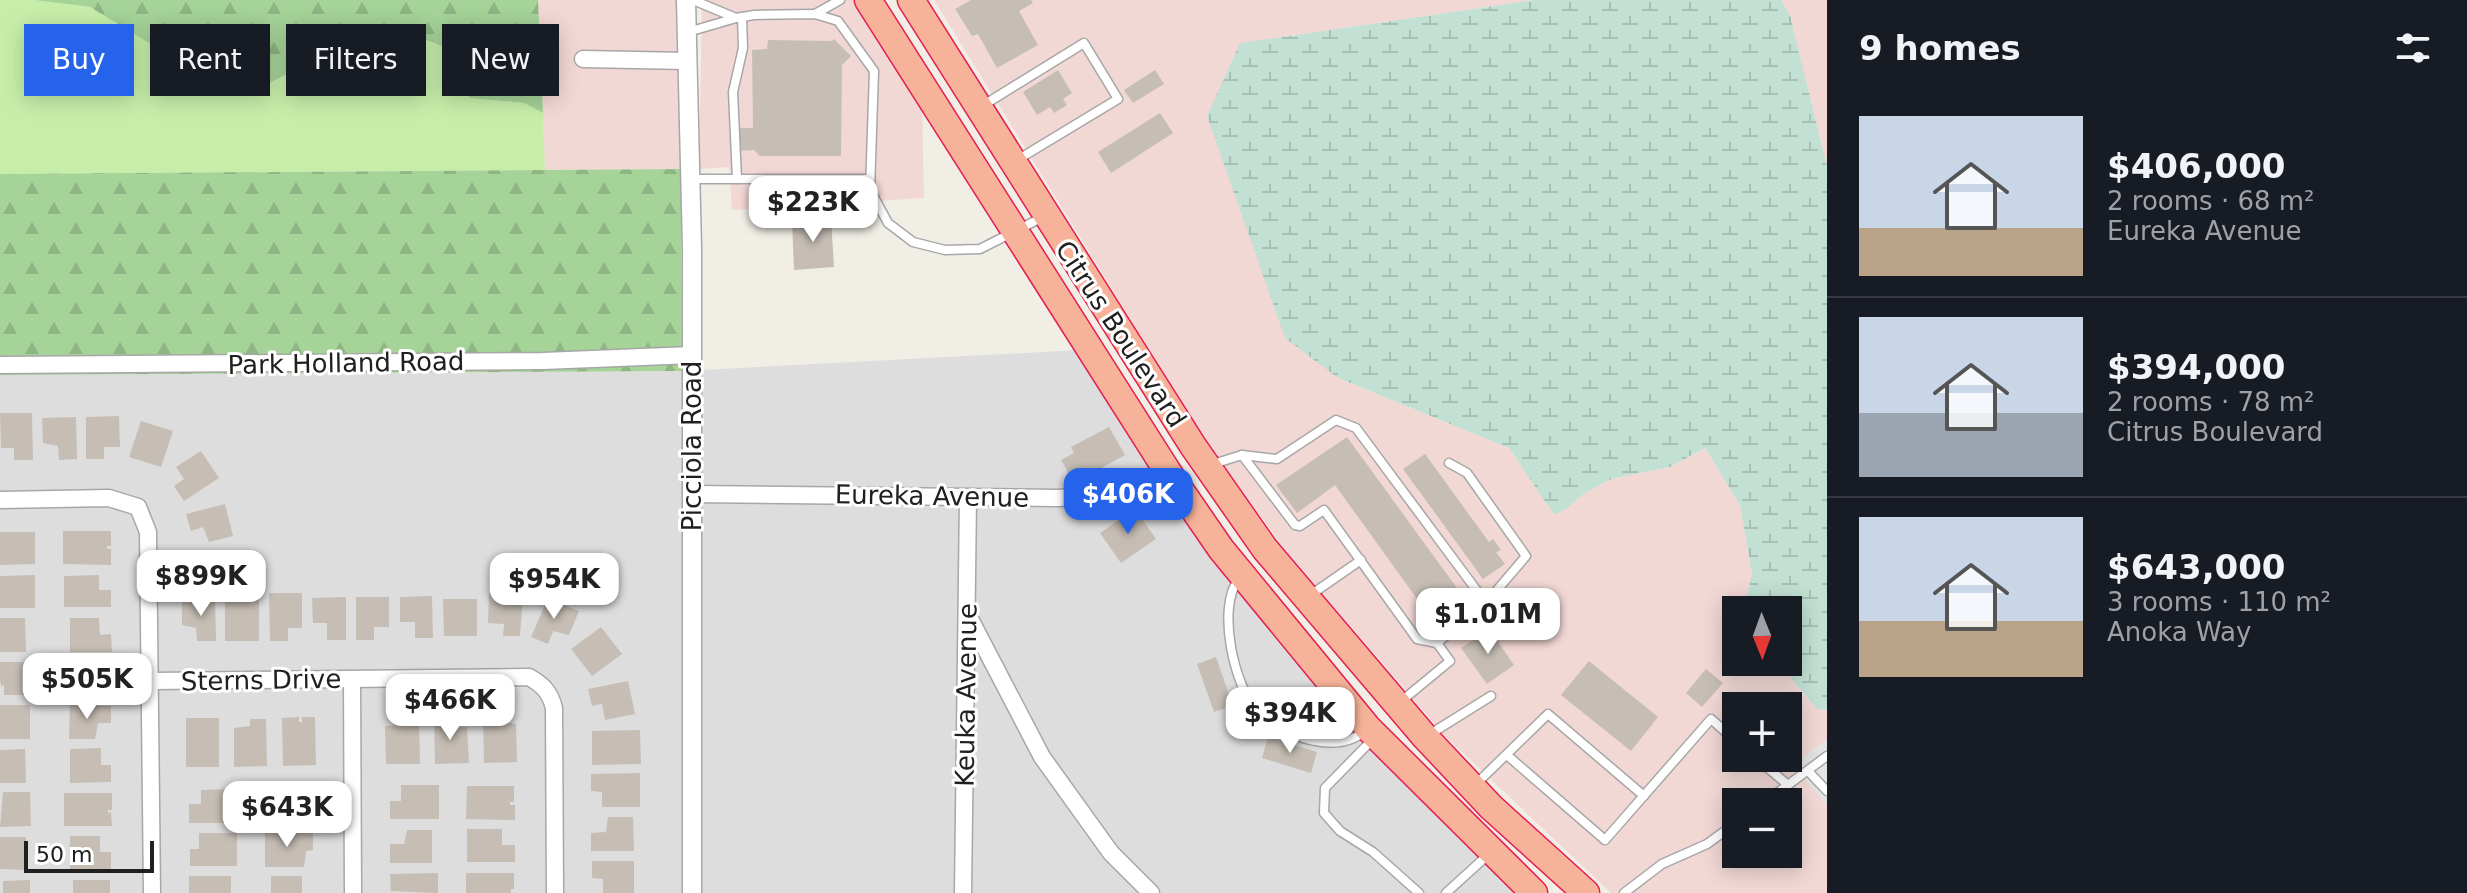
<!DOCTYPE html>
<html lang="en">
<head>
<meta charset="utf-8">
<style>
  :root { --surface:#171b24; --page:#242831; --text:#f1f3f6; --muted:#9ea1a6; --line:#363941; --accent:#2563eb }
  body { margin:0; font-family:"DejaVu Sans",sans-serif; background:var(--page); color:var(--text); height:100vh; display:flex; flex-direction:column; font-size:30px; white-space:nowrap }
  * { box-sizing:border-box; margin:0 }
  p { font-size:26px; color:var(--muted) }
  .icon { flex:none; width:44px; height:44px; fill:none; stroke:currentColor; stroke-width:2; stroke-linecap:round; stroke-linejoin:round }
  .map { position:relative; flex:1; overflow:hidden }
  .sheet { display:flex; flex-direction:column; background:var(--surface); width:640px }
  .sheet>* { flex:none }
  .guide { position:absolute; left:24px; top:24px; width:760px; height:72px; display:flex; gap:16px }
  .needle { width:52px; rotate:179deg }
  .controls { position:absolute; left:1722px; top:596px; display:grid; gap:16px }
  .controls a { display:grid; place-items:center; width:80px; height:80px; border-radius:0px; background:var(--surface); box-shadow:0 4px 20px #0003; font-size:40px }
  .scale { position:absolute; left:24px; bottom:20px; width:130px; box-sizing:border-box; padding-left:8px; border:4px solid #202020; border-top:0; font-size:22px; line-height:28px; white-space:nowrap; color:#202020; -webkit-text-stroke:6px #fff; paint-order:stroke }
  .price { position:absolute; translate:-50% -68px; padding:0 18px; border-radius:16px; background:#fff; color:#222; font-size:26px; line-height:52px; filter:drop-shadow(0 2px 4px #0008) }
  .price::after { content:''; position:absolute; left:50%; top:48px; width:24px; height:18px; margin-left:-12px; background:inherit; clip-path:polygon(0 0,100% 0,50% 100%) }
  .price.on { background:var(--accent); color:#fff }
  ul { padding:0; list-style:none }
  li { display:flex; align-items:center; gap:24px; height:200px; padding:0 32px }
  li+li { border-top:2px solid var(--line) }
  li span { display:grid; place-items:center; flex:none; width:224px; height:160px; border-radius:0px; color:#555 }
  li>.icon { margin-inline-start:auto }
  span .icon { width:96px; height:96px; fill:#fffc; stroke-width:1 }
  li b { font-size:34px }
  h2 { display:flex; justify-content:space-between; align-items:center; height:96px; padding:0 32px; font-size:34px }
  .chip { padding:0 28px; border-radius:0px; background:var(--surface); box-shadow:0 4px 20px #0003; font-size:28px; line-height:72px }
  .chip.on { background:var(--accent); color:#fff }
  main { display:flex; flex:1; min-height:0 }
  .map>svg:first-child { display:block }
  .residential { fill:#dedddd }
  .commercial { fill:#f2d8d5; fill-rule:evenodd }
  .grass { fill:#c6eea9 }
  .forest { fill:url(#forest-firs) }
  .wetland { fill:url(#wetland-marsh) }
  .parking { fill:#e4e4e4 }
  .building { fill:#c6beb5 }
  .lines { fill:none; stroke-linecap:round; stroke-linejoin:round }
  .service-casing { stroke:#a7a7a7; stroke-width:11 }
  .minor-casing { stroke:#a7a7a7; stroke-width:19 }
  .tertiary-casing { stroke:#a7a7a7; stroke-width:21 }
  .trunk-casing { stroke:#e61c53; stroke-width:29 }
  .service { stroke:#fff; stroke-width:8 }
  .minor { stroke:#fff; stroke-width:16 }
  .tertiary { stroke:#fff; stroke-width:18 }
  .trunk { stroke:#f6b399; stroke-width:26 }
  .labels { text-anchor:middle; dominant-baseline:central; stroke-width:6; stroke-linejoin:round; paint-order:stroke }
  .street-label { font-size:26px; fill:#202020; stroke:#fff }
</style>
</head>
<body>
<main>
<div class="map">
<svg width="1827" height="893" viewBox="0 0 1827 893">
  <defs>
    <pattern id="forest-firs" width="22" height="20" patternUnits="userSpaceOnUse" patternTransform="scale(2)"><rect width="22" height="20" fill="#a5d398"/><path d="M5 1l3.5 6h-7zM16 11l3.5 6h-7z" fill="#8eb583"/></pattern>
    <pattern id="wetland-marsh" width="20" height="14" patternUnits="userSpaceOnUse" patternTransform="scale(2)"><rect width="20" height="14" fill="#c2e0d4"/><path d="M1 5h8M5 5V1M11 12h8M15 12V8" fill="none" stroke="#a6c0b6"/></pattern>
  </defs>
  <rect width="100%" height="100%" fill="#f1eee6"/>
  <g class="residential">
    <path d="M1080,350l115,180 136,176 186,187h-816v-523z"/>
    <path d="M683,371v522h-683v-518z"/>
  </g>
  <g class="commercial">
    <path d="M538,0h139l4,169 -136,1z"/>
    <path d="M702,0h154l66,102 2,96 -192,12 -3,-43 -30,2z"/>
    <path d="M934,0h601l-294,43 97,335 171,70 45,67 12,-6 19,-16 26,-14 59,-12 35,-19 35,57 12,70 -8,35h-8v52h35l18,14 28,33 10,1v183h-216l-166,-157 -163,-190 -83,-116zM1736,706h52v52h-52zM1736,802h52v52h-52z"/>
    <path d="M1781,0h46v166l-37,-151z"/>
  </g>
  <path class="grass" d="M0,0h34l56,7 72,44 35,32 64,4 61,-30 31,12c41,-30 51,-43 100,-17l16,46 55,5 19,10 2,57 -545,4z"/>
  <g class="forest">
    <path d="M34,0h504l5,113 -19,-10 -55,-5 -16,-46c-48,-26 -60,-13 -100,17l-31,-12 -61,30 -64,-4 -35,-32 -72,-44z"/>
    <path d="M681,169l1,202 -682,4v-201z"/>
  </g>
  <path class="wetland" d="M1535,0h246l9,15 37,151v544l-10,-1 -28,-33 -18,-14h17v-52h-44l8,-36 -12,-69 -35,-57 -35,19 -59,12 -26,14 -19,16 -12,6 -45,-67 -171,-70 -53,-40 -78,-222 33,-73z"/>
  <path class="parking" d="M1827,739v65l-38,-42 12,-3z"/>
  <g class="building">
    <path d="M971,0h60l2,3 -14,8 19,34 -41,23 -19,-34 -6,2 -17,-27z"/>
    <path d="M834,39l17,17 -9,9 -1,91h-81l-6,-6 -16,1v-23h15l-1,-78 15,-1 1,-9 64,1z"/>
    <path d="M1058,70l14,23 -9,6 4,6 -13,8 -4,-6 -13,8 -14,-23z"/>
    <path d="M1155,70l9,14 -31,19 -9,-13z"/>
    <path d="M1160,113l13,20 -62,40 -13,-21z"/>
    <path d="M831,218l3,49 -40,3 -2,-50z"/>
    <path d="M0,413h32l1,47h-19v-12h-13z"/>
    <path d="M119,416l1,31h-16v12h-18v-42z"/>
    <path d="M76,417l1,42 -18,1 -1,-14 -15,-3 -1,-25z"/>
    <path d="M141,421l32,10 -12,36 -32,-10z"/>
    <path d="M1109,427l16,28 -51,28 -13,-23 13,-7 -3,-6z"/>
    <path d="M1347,437l123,169 -32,22 -103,-143 -38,28 -21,-28z"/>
    <path d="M201,451l18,27 -35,23 -10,-15 10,-7 -8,-12z"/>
    <path d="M1425,454l64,88 4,-3 8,11 -5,2 9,12 -22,15 -80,-110z"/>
    <path d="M225,504l8,32 -24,6 -6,-15 -12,4 -5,-17z"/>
    <path d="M1135,509l21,30 -35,24 -21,-30z"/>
    <path d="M63,531h48v15h-4v3h4v16l-48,-1z"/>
    <path d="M0,532h35v32l-35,1z"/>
    <path d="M35,575v33h-35v-32z"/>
    <path d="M99,575v15h12v17h-47v-31z"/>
    <path d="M259,592v49h-34v-48z"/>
    <path d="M269,593h33v35h-14v13h-18z"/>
    <path d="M489,593l34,2 -3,41h-17l1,-12 -16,-1z"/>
    <path d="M432,596l1,42h-18v-16h-15v-25z"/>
    <path d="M346,597v43h-19v-17h-14l-1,-25z"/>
    <path d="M356,597h33v30h-15v13h-18z"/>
    <path d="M548,598l31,13 -10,24 -16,-4 -5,13 -17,-7z"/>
    <path d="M215,599l1,42h-19l-1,-13 -14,-3v-25z"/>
    <path d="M443,599h34v37h-33z"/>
    <path d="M0,618h25l1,34h-26z"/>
    <path d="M70,618h29l1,17 11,-1 1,18h-42z"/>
    <path d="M601,627l21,27 -30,22 -21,-27z"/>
    <path d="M1489,629l25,36 -27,19 -26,-36z"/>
    <path d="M1216,657l17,49 -19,6 -17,-48z"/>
    <path d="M1589,661l69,56 -27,34 -70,-56z"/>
    <path d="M0,662h29v33h-25v-10l-3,1 -1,-6z"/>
    <rect x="73" y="662" width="37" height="33"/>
    <path d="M1706,669l17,14 -21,24 -16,-14z"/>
    <path d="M628,681l7,33 -30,6 -3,-16 -10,2 -4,-17z"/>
    <rect x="0" y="705" width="30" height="34"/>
    <path d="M70,705l41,1v17h-13l-3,16h-26z"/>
    <path d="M501,714v7l15,3 1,38 -33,1 -1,-48z"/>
    <path d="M451,715l1,13 15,-1 2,36 -34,1 -1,-48z"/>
    <path d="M403,716h16l1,48h-34l-1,-38 18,-1z"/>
    <path d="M299,717v5h3v-5h13l1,48 -33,1 -1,-48z"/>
    <rect x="186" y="718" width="33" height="49"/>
    <path d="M250,719h16l1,47 -33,1v-39l16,-2z"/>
    <path d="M640,730l1,34 -49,1v-34z"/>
    <path d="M1268,737l49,15 -6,21 -49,-15z"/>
    <path d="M101,748v17h10v17l-41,1v-34z"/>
    <path d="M25,749l1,34h-26v-33z"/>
    <path d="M640,773v34h-38v-15l-11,-1v-17z"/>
    <path d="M401,785h38v34h-49v-18h11z"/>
    <path d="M467,786h47v16h-4v3h5v15l-49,-1z"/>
    <path d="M313,788v15h-4l4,2v18h-49v-34z"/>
    <path d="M237,789l1,34h-49v-19h12v-14z"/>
    <path d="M3,792h27l1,34 -31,1z"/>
    <path d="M64,793h48v17h-4v3l3,-1 1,14h-48z"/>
    <path d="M608,817h25l1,34h-43v-18l15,-1z"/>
    <path d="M467,829h35v16h13v17h-48z"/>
    <path d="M407,830h25v33h-42v-19h14z"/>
    <path d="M265,832h48v18l-7,1 -2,16h-39z"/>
    <path d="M199,833h38v33h-47v-17h9z"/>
    <path d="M70,836h30v16h11v17l-41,1z"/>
    <path d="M0,837h26v33l-26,-1z"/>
    <path d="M592,861h42v32h-31v-14l-11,-1z"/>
    <path d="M438,873v20l-47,-2 -1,-17z"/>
    <path d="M466,873h48v16h-3v4h-45z"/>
    <rect x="189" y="876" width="42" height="17"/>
    <rect x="271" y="876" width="31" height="17"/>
    <path d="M30,880v13h-27v-12z"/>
    <rect x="73" y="880" width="37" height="13"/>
  </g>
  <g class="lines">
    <g class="service-casing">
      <g id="service">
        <path d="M815,14l25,-14"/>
        <path d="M736,18l18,-3 61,-1 23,7 36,50 -4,119 18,33 25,19 32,8 35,-1 63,-32"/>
        <path d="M688,32l48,-14 -43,-18"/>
        <path d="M982,106l102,-63 34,56 -101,61"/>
        <path d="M691,179h179"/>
        <path d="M737,179l-4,-87 10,-44 -1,-31"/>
        <path d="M1242,455l53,70 5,1 24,-16 93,129 20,4"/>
        <path d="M1449,463l18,10 59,83 -40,47"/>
        <path d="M1213,464l29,-9 35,4 59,-39 20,8 130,175 -49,40 13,18 -51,42"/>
        <path d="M1239,579c-23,27 -5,110 20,134 26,24 78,43 107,17"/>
        <path d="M1309,596l52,-36"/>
        <path d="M1427,736l64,-40"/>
        <path d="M1373,739l-48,49 -1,25 16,18 33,21 46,41"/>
        <path d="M1508,756l97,84 106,-121 25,22"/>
        <path d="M1756,758l32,27"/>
        <path d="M1808,771l19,20"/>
        <path d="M1475,785l73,-71 96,82"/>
        <path d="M1765,802l62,-46"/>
        <path d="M1446,893l44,-40"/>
        <path d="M1624,893l38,-29 45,-20 29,-21"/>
      </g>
    </g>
    <g class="minor-casing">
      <g id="minor">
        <path d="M583,59l105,2"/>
        <path d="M0,365l543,-4 149,-6"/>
        <path d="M692,494l367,4 51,-5 58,-21"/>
        <path d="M0,500l109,-2 29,9 10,25 4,361"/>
        <path d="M970,619l72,138 69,96 40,40"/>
        <path d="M352,679l1,214"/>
        <path d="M150,681l379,-4c14,8 21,15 25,31l1,185"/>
        <path d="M963,893l5,-396"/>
      </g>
    </g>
    <g class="tertiary-casing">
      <path id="tertiary" d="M686,0l6,248v645"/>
    </g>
    <g class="trunk-casing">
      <g id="trunk">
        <path d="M868,0l300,472 53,77 147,179 166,165"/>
        <path d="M911,0l282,446 72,103 160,188 66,70 95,86"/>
      </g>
    </g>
    <use href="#service" class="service"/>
    <use href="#minor" class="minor"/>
    <use href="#tertiary" class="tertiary"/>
    <use href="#trunk" class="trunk"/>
  </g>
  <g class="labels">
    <g class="street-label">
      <text transform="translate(1121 334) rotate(57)">Citrus Boulevard</text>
      <text transform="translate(346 363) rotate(-1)">Park Holland Road</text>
      <text transform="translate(692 446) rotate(-90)">Picciola Road</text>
      <text transform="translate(932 496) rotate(1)">Eureka Avenue</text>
      <text transform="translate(261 680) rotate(-1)">Sterns Drive</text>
      <text transform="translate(966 695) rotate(-89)">Keuka Avenue</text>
    </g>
  </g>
</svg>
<div class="controls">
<a><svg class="needle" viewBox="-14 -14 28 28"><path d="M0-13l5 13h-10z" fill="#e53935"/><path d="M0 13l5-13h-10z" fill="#9ea1a6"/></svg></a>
<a>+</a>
<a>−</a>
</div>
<div class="scale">50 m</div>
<b class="price" style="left:813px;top:244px">$223K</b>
<b class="price on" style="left:1128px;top:536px">$406K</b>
<b class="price" style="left:201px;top:618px">$899K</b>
<b class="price" style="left:554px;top:621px">$954K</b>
<b class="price" style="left:1488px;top:656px">$1.01M</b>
<b class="price" style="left:87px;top:721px">$505K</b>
<b class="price" style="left:450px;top:742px">$466K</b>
<b class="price" style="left:1290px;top:755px">$394K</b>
<b class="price" style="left:287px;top:849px">$643K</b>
<div class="guide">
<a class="chip on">Buy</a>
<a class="chip">Rent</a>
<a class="chip">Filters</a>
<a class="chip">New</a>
</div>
</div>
<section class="sheet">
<h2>9 homes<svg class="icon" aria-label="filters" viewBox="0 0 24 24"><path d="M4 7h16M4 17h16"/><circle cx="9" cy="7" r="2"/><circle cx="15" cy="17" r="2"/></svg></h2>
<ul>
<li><span style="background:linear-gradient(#c9d6e8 70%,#b9a48a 0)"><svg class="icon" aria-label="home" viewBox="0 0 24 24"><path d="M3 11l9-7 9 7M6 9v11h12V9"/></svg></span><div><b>$406,000</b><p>2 rooms · 68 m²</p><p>Eureka Avenue</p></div></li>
<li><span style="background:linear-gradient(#c9d6e8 60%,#9aa5b1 0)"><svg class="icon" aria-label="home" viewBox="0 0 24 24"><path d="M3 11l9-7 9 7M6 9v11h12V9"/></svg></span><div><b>$394,000</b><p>2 rooms · 78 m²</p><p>Citrus Boulevard</p></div></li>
<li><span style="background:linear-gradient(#c9d6e8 65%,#b9a48a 0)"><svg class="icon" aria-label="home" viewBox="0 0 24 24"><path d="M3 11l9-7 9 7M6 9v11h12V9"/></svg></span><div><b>$643,000</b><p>3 rooms · 110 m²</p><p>Anoka Way</p></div></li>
</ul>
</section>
</main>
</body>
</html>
